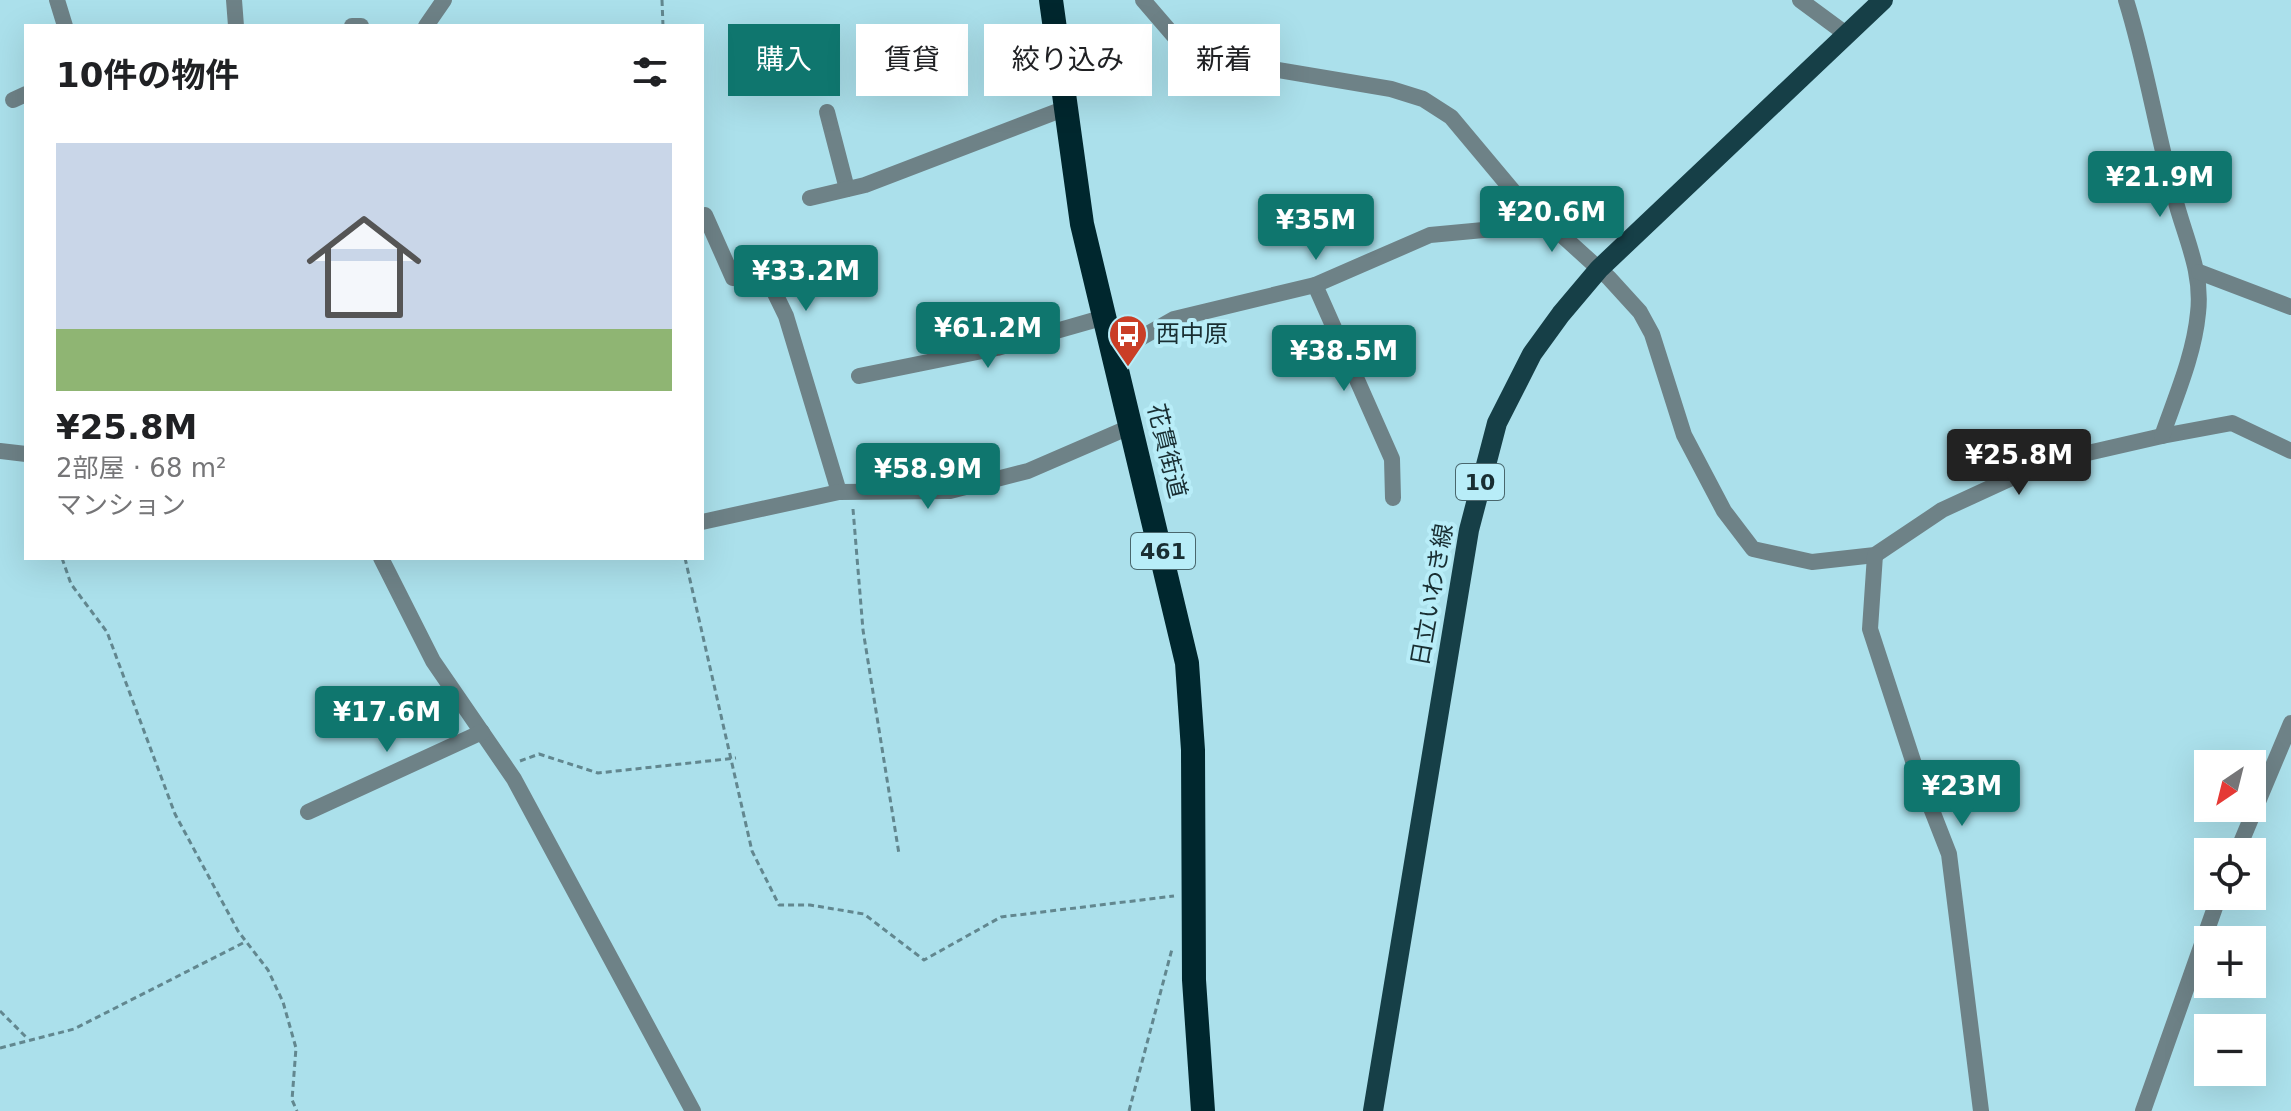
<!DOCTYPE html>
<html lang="ja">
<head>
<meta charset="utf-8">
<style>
  :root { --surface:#fff; --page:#f2f2f2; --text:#202124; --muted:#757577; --line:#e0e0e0; --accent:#0f766e }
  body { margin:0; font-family:"DejaVu Sans","Noto Sans JP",sans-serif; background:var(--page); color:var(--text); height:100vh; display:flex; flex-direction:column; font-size:30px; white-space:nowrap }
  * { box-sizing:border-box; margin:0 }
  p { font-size:26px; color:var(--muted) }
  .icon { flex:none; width:44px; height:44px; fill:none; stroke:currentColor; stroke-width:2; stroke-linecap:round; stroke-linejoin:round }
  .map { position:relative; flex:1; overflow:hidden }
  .side { position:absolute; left:24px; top:24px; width:680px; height:536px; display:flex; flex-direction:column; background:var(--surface); border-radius:0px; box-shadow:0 8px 32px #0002 }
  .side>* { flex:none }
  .hud { position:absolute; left:728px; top:24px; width:760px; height:72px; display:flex; gap:16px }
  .needle { width:52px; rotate:215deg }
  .tools { position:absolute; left:2194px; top:750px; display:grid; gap:16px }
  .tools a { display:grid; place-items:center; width:72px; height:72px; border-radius:0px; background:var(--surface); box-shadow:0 8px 32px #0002; font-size:40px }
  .price { position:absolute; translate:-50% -68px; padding:0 18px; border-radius:8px; background:var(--accent); color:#fff; font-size:26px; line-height:52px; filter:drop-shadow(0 2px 4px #0008) }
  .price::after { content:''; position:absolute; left:50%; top:48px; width:24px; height:18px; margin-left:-12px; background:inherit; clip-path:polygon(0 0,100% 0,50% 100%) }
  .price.active { background:#222; color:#fff }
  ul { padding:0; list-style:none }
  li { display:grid; align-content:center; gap:16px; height:424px; padding:0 32px }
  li+li { border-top:2px solid var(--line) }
  li span { display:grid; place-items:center; height:248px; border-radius:0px; color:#555 }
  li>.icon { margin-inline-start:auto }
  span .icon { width:144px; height:144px; fill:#fffc; stroke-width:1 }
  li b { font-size:34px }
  h2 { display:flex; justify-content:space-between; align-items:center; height:96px; padding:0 32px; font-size:34px }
  .pill { padding:0 28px; border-radius:0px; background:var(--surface); box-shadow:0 8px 32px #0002; font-size:28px; line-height:72px }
  .pill.active { background:var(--accent); color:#fff }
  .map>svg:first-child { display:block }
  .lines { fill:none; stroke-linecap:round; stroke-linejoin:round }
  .path { stroke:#62878f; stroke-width:3; stroke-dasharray:6 4; stroke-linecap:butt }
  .street { stroke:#6e8287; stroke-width:16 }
  .primary { stroke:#163f47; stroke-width:20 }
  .highway { stroke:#00272e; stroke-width:24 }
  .labels { text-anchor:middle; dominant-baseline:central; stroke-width:8; stroke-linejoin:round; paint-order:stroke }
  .shield { fill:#b8edf8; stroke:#49676d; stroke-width:2 }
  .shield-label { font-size:22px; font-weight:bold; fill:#192e32 }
  .poi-label { font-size:24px; fill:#192e32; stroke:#b8edf8; text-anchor:start }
  .street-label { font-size:24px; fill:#192e32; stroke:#b8edf8 }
</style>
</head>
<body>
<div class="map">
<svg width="2291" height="1111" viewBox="0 0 2291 1111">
  <rect width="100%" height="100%" fill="#abe0eb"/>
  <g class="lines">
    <g class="path">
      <path d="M662,0l1,26"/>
      <path d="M853,509l10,121 36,224"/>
      <path d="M62,558l9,26 36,48 68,182 63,117 30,39 15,32 13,46 -4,52 5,11"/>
      <path d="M685,558l67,293 27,54h31l54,9 60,46 77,-43 173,-21"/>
      <path d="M520,761l19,-7 59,19 138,-15"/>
      <path d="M0,1011l28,28"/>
      <path d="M0,1048l74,-19 171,-87"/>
      <path d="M1129,1111l43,-162"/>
    </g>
    <g class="street">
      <path d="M57,0l8,26"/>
      <path d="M234,0l2,26"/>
      <path d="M1143,0l31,36 33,22 184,31 32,10 28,18 62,74 96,87 31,34 12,22 32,101 40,76 29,38 59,13 63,-7 67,-45 102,-47 118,-27 70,-13 59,28"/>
      <path d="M1800,0l46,34"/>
      <path d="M2126,0c20,64 30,130 48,195 10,41 29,75 24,118 -4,42 -22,83 -36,123"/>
      <path d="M352,26h9"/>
      <path d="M426,26l18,-26"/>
      <path d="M13,100l13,-6"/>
      <path d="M827,112l20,77"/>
      <path d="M810,198l55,-13 201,-77"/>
      <path d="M702,216l3,-1 28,63 36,3 17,35 53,176"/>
      <path d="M2199,272l92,35"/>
      <path d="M1315,285l77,174 1,39"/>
      <path d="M1114,353l60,-34 141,-34 115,-50 75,-7 31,-14"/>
      <path d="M859,376l138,-28 108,-31"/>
      <path d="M0,451l26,3"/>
      <path d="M702,522l137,-30 111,-1 78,-20 104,-45"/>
      <path d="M1875,555l-5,74 45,138 34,87 32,257"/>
      <path d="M381,558l52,103 81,118 179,332"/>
      <path d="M308,812l174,-80"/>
      <path d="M2237,852l54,-129"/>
      <path d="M2143,1111l76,-215"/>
    </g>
    <path class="primary" d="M1373,1111l96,-581 28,-107 35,-69 29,-40 38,-45 284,-269"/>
    <path class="highway" d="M1051,0l31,224 105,439 6,87 1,230 9,131"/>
  </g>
  <defs>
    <g id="bus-pin" transform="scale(2)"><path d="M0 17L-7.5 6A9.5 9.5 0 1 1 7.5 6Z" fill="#ca3e26" stroke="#b8edf8"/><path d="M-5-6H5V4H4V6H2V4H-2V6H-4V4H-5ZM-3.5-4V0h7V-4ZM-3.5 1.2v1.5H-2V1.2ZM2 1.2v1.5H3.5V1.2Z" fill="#fff"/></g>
  </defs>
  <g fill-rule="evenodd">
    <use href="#bus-pin" x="1128" y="334"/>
  </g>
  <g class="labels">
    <g class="shield">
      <rect x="1456" y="464" width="48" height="36" rx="6"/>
      <rect x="1131" y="533" width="64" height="36" rx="6"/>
    </g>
    <g class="shield-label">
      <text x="1480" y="482">10</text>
      <text x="1163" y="551">461</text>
    </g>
    <g class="poi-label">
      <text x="1156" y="334">西中原</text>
    </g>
    <g class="street-label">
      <text transform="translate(1167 451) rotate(76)">花貫街道</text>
      <text transform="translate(1432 595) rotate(-80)">日立いわき線</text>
    </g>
  </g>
</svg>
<div class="tools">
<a><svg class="needle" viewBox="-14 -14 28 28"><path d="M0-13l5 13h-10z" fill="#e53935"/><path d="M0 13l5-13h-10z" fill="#757577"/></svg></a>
<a><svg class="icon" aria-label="locate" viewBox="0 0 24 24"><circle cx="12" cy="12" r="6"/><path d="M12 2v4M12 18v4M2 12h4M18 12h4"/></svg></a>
<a>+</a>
<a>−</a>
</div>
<b class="price" style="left:2160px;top:219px">¥21.9M</b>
<b class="price" style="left:1552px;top:254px">¥20.6M</b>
<b class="price" style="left:1316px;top:262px">¥35M</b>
<b class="price" style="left:806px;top:313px">¥33.2M</b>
<b class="price" style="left:988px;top:370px">¥61.2M</b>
<b class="price" style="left:1344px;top:393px">¥38.5M</b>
<b class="price active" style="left:2019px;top:497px">¥25.8M</b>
<b class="price" style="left:928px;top:511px">¥58.9M</b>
<b class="price" style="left:387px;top:754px">¥17.6M</b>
<b class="price" style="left:1962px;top:828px">¥23M</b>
<div class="hud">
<a class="pill active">購入</a>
<a class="pill">賃貸</a>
<a class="pill">絞り込み</a>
<a class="pill">新着</a>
</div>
<section class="side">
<h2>10件の物件<svg class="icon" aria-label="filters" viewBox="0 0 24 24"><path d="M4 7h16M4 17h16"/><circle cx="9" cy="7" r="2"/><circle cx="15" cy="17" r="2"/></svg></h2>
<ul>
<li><span style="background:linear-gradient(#c9d6e8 75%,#8fb573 0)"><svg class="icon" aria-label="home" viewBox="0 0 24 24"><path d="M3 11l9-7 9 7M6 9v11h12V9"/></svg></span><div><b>¥25.8M</b><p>2部屋 · 68 m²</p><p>マンション</p></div></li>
</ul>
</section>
</div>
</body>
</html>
